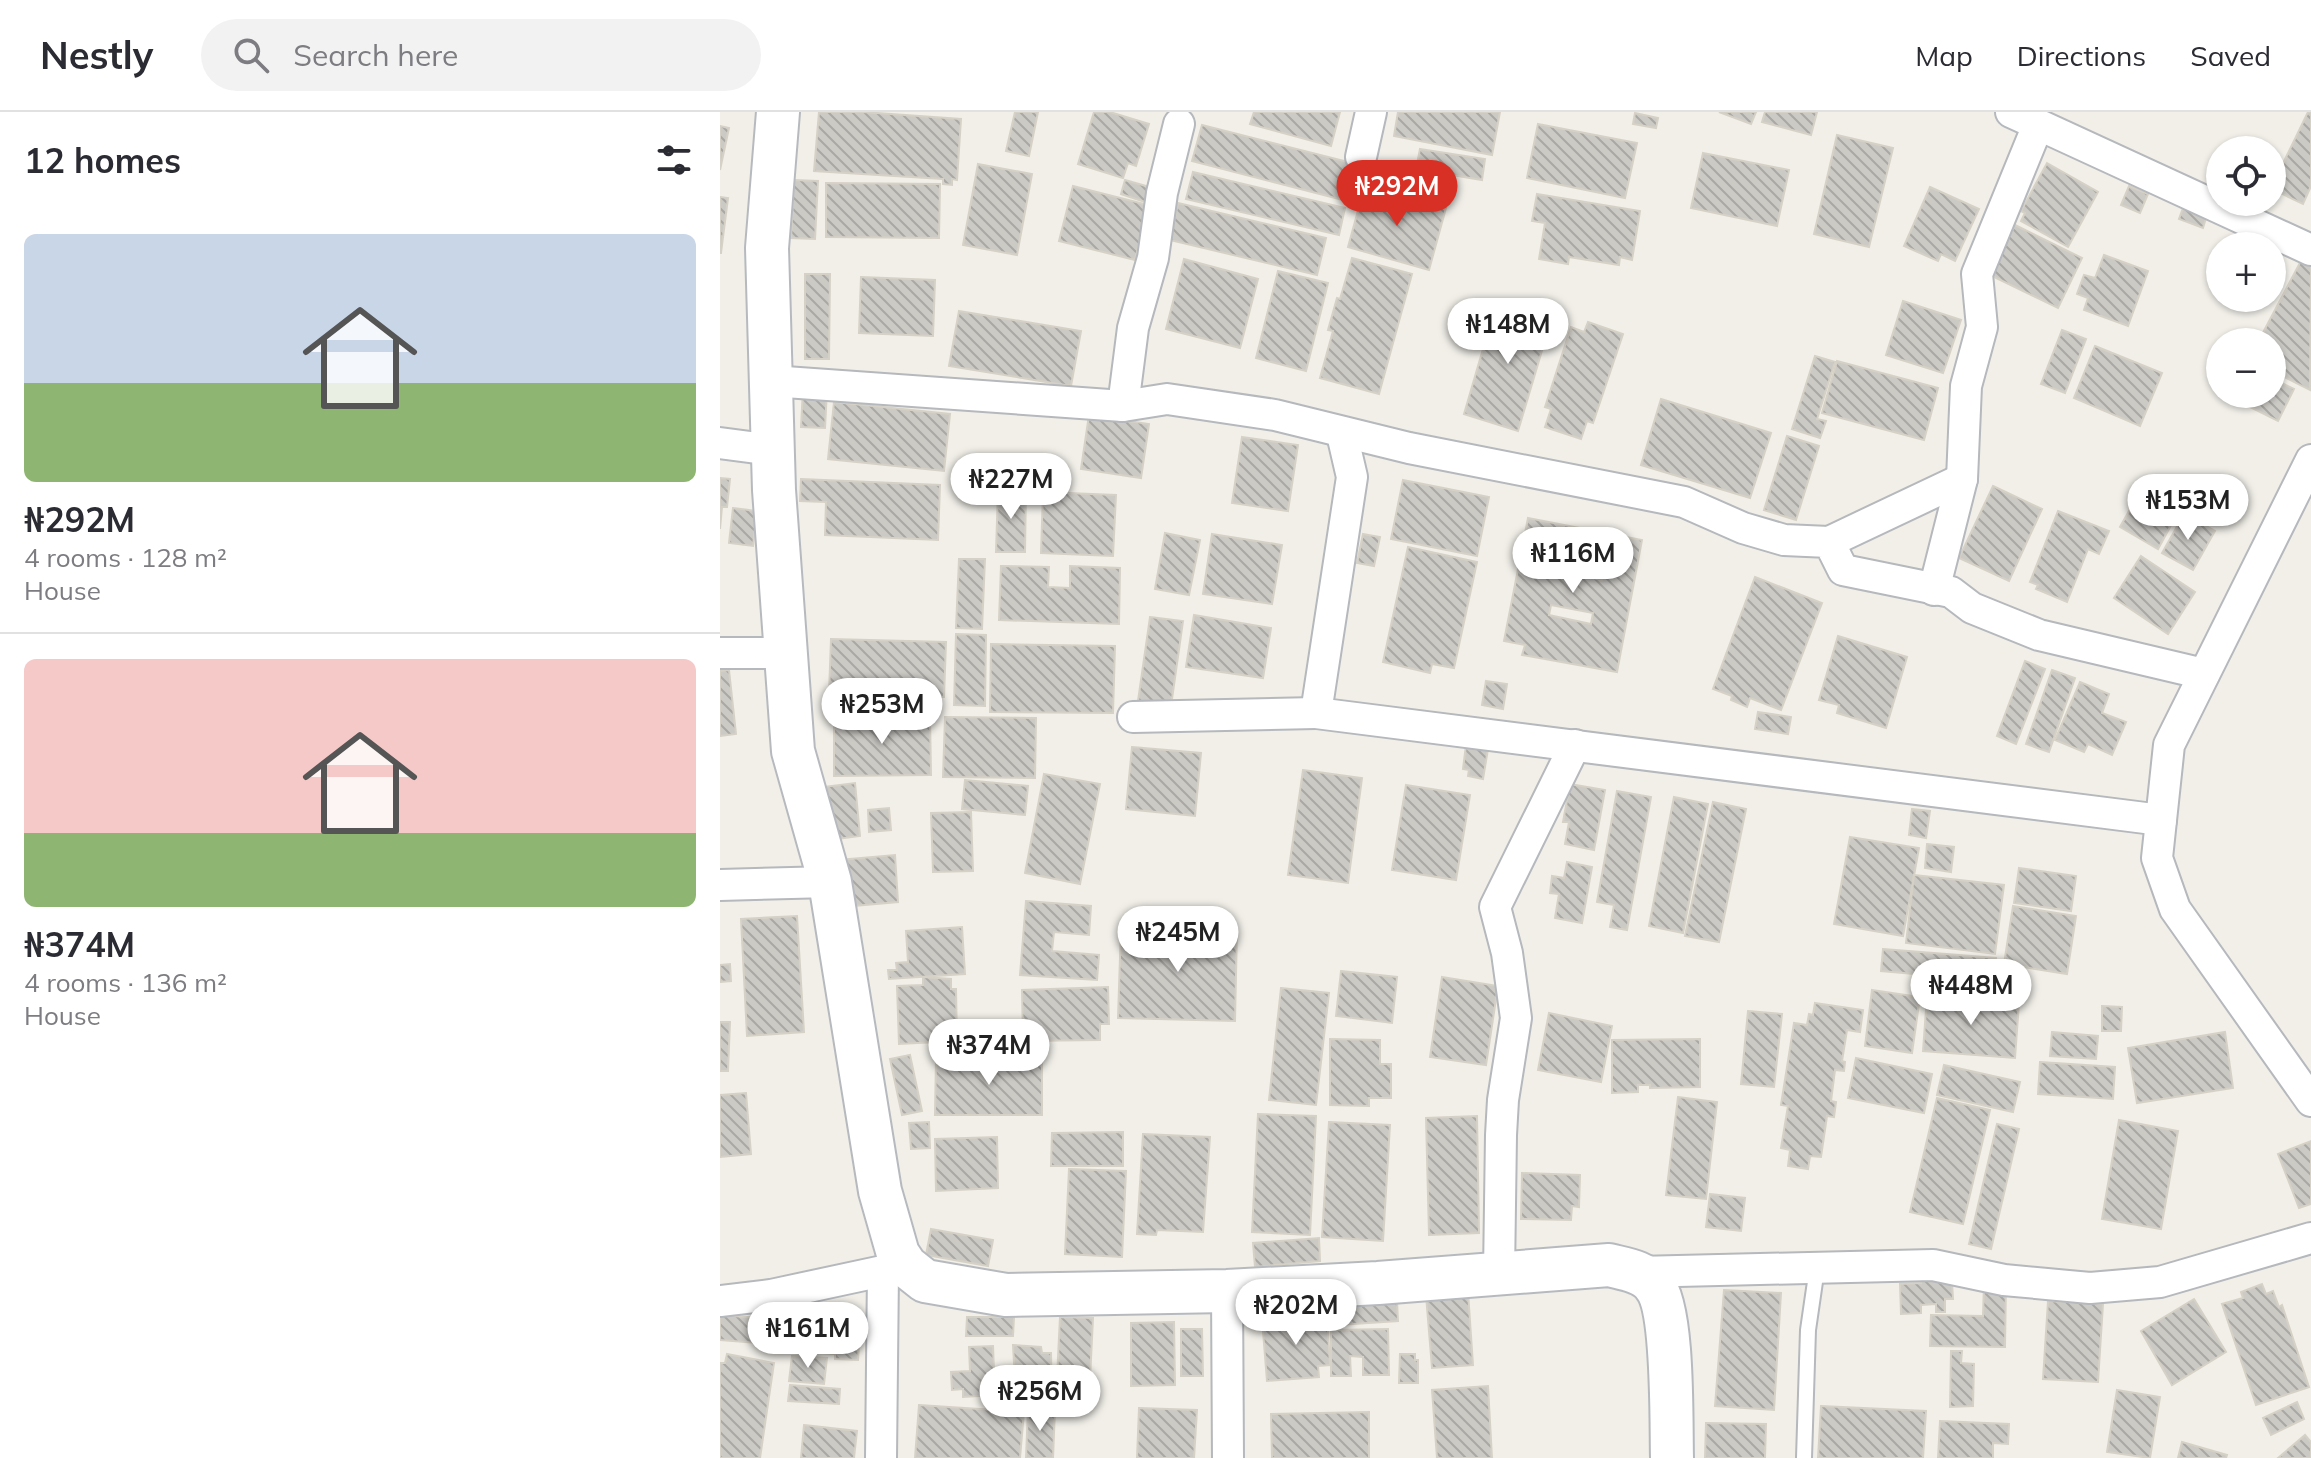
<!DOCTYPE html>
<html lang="en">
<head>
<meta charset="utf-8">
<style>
  :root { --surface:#fff; --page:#f2f2f3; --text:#2b2b33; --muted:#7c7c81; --line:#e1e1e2; --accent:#d93025 }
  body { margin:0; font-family:Mulish,sans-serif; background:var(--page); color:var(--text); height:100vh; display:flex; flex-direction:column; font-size:30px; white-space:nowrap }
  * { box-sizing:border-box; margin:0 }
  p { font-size:26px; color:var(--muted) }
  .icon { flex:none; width:44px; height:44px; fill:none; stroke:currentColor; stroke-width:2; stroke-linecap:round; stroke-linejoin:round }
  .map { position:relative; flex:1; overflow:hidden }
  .details { display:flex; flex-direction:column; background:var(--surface); width:720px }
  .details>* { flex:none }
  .tools { position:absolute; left:1486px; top:24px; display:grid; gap:16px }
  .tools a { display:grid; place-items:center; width:80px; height:80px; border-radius:50%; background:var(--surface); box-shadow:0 2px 6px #0004; font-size:40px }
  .price { position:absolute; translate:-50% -68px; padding:0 18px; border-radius:28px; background:#fff; color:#222; font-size:26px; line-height:52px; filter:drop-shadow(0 2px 4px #0008) }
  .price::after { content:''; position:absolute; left:50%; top:48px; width:24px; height:18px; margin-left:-12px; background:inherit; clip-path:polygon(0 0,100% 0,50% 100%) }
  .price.selected { background:var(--accent); color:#fff }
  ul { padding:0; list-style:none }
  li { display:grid; align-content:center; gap:16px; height:424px; padding:0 24px }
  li+li { border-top:2px solid var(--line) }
  li span { display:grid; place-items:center; height:248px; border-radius:12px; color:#555 }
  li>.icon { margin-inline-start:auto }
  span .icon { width:144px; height:144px; fill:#fffc; stroke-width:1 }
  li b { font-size:34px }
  h2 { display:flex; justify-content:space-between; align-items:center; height:96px; padding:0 24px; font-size:34px }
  header { display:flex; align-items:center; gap:48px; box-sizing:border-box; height:112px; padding:0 40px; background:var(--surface); border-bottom:2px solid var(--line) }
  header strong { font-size:38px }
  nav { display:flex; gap:44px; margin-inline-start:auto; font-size:28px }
  .search { width:560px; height:72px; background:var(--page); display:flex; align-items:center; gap:20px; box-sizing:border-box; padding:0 28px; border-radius:44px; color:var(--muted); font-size:30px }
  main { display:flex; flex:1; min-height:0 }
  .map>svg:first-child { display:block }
  .building { fill:url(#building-back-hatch); stroke:#d6d1c6; stroke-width:2; fill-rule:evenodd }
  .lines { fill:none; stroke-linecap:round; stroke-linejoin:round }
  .lane-casing { stroke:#b5b8bc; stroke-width:18 }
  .street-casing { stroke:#b5b8bc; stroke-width:34 }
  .secondary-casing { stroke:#b6babf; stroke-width:46 }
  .lane { stroke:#fff; stroke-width:14 }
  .street { stroke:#fff; stroke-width:30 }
  .secondary { stroke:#fff; stroke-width:42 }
</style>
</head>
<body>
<header>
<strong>Nestly</strong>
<div class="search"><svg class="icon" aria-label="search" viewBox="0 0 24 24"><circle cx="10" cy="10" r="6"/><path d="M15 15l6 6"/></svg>Search here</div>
<nav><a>Map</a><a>Directions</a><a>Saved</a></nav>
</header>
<main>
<section class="details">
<h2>12 homes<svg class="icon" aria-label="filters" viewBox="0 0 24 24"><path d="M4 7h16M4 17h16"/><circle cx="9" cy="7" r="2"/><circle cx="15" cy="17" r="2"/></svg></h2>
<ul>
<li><span style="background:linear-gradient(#c9d6e8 60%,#8fb573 0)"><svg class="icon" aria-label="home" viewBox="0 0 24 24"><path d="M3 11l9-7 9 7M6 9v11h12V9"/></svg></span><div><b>₦292M</b><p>4 rooms · 128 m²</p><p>House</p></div></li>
<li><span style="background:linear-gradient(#f6c9c9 70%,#8fb573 0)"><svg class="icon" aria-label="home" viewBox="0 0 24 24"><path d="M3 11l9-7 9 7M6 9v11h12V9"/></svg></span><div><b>₦374M</b><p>4 rooms · 136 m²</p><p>House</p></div></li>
</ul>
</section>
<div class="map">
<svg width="1591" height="1346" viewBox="0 0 1591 1346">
  <defs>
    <pattern id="building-back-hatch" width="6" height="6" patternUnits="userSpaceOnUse" patternTransform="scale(2)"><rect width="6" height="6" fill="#cccac5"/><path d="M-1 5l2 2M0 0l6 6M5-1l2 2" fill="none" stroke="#a9a8a4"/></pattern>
  </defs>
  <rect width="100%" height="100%" fill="#f1efe8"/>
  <g class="building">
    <path d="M99,0h44l98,7 -4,61 -5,-1v6l-9,-1v-5l-129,-8z"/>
    <path d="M295,0h23l-9,44 -23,-5z"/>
    <path d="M374,0h16l39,12 -13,42 -8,-3 -5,15 -45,-14z"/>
    <path d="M534,0h86l-9,34 -81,-22z"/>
    <path d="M678,0h102l-8,43 -98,-19z"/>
    <path d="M999,0h37l-5,12z"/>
    <path d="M1045,0h52l-6,23 -49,-13z"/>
    <path d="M1588,0h3v74l-8,18 -31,-15v-3z"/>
    <path d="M915,1l23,5 -2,10 -23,-4z"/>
    <path d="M818,12l99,19 -12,55 -98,-20z"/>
    <path d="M482,13l150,38 -9,37 -151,-39z"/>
    <path d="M0,14l9,2 -9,42z"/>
    <path d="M1117,23l56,13 -24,99 -55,-13z"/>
    <path d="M700,37l65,10 -3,21 -66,-11z"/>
    <path d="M983,41l86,17 -12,56 -86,-18z"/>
    <path d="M1327,51l51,29 -30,55 -47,-26 4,-8 -4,-2z"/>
    <path d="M258,52l54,10 -15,81 -54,-10z"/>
    <path d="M473,60l152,36 -6,27 -153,-36z"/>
    <path d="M74,68l24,1 -3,58 -24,-1z"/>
    <path d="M405,68l28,8 -5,15 -27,-9z"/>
    <path d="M106,71l114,1 -1,54 -113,-1z"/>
    <path d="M645,73l81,23 -17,62 -81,-23z"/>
    <path d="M353,74l75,19 -13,55 -76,-19z"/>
    <path d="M1409,74l19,8 -8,19 -19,-8z"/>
    <path d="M1210,75l49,22 -24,52 -14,-7 -3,7 -34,-15z"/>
    <path d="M817,82l103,17 -8,49 -12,-3 -1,8 -50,-8 -1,7 -29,-5 6,-36 -13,-2z"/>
    <path d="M0,85l8,1 -7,55h-1z"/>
    <path d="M1466,88l23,8 -6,20 -24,-9z"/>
    <path d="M458,91l148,35 -9,37 -147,-35z"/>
    <path d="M1295,113l67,33 -24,50 -68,-33z"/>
    <path d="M1384,143l44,16 -20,55 -44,-16 4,-12 -11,-4 7,-19 11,3z"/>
    <path d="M1583,145l8,4 -1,129 -38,-19v-29h-14z"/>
    <path d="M632,146l60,16 -33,120 -59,-16 13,-47 -5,-1 9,-32 3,1z"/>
    <path d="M464,147l74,20 -18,69 -74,-19z"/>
    <path d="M558,159l50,12 -22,88 -50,-13z"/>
    <path d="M85,162h25l-1,85h-24z"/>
    <path d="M141,165l74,3 -2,56 -74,-3z"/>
    <path d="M777,189l55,16 -34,114 -54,-17z"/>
    <path d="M1183,189l58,19 -18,53 -57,-18z"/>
    <path d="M239,199l122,20 -10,55 -122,-20z"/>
    <path d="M868,210l35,12 -30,89 -6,-2 -6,18 -36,-12 6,-18 -6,-2 26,-80 13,5z"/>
    <path d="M1342,218l24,9 -21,54 -24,-9z"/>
    <path d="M1375,234l67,27 -22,53 -66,-28z"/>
    <path d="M1095,244l20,6 -18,57 9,2 -6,17 -28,-9z"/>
    <path d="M1117,249l101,27 -14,52 -102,-27z"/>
    <path d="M1552,266l22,11 -16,32 -54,-27h48z"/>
    <path d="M83,277l24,1 -2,38 -24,-1z"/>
    <path d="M941,287l110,34 -21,65 -109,-33z"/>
    <path d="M114,290l116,12 -6,57 -116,-12z"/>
    <path d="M369,303l60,9 -8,54 -60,-9z"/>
    <path d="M1067,324l32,10 -23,74 -32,-10z"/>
    <path d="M522,325l56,8 -10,66 -56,-8z"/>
    <path d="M0,366l10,1 -3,28h-5l-2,22z"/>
    <path d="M81,367l139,6 -2,55 -113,-5 1,-33 -26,-1z"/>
    <path d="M683,368l86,17 -12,59 -86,-17z"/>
    <path d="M1273,374l49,23 -33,72 -50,-23z"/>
    <path d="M1423,374l38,21 -23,42 -38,-22z"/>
    <path d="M278,377h28l-1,63h-29z"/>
    <path d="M323,380l73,3 -3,61 -72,-3z"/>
    <path d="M13,396l24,3 -4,35 -24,-3z"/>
    <path d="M1338,399l51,20 -10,23 -11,-5 -21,53 -31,-13 2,-4 -8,-3z"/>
    <path d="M1464,402l31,17 -22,39 -31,-17z"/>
    <path d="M808,406l114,22 -25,132 -95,-17 3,-10 -21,-4zM841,445l44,9 -3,14 -44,-9zM831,493l42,8 -2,11 -42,-9z"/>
    <path d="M445,421l35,7 -11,55 -34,-6z"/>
    <path d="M492,422l70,11 -10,59 -69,-10z"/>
    <path d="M643,422l17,3 -6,29 -17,-3z"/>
    <path d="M688,435l69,15 -23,106 -22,-4 -2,9 -47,-11z"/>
    <path d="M1421,444l54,36 -27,42 -54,-36z"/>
    <path d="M239,447h26l-3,70 -26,-1z"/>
    <path d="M281,454l48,1 -1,20 22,1v-22l50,2 -1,56 -120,-4z"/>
    <path d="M1035,465l67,26 -41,107 -31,-12 -3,9 -16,-7 1,-4 -19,-7z"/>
    <path d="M474,503l77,13 -8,50 -77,-11z"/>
    <path d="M430,505l33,4 -12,85 -33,-5z"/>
    <path d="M236,522l30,1 -1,71 -31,-1z"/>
    <path d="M1118,524l69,21 -21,71 -49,-15 2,-8 -20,-5z"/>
    <path d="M111,527l115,3 -2,55 -115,-4z"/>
    <path d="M271,532l124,2 -2,67 -123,-1z"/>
    <path d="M1305,549l20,8 -29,75 -19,-8z"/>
    <path d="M9,558l7,64 -16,2v-65z"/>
    <path d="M1332,558l23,8 -26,74 -23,-8z"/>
    <path d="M766,569l21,3 -4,25 -21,-4z"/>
    <path d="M1360,570l29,12 -7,19 24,9 -14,33 -24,-11 -4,8 -29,-12z"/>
    <path d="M1038,600l33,5 -3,17 -33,-5z"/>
    <path d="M210,603l1,60 -97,1v-59z"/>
    <path d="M225,605l91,1 -1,60 -92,-1z"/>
    <path d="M746,633l22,4 -5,30 -15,-3 1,-6 -6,-1z"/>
    <path d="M412,635l69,6 -6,63 -69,-7z"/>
    <path d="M583,658l59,8 -14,105 -60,-8z"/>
    <path d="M324,662l56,10 -20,100 -55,-11z"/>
    <path d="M245,668l63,6 -3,29 -63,-6z"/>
    <path d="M135,671l5,53 -22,3 -15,-52z"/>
    <path d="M850,672l35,6 -11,60 -29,-6 4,-22h-6z"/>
    <path d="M686,673l64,10 -14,85 -64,-10z"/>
    <path d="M897,679l34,6 -24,133 -17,-3 4,-22 -17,-3z"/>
    <path d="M954,685l34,7 -25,129 -34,-7z"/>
    <path d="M993,690l33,7 -27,133 -34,-6z"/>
    <path d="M169,696l2,22 -22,2 -1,-22z"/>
    <path d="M1192,697l18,2 -4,27 -17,-3z"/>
    <path d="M251,700l2,59 -40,1 -2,-59z"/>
    <path d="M1130,725l69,11 -16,88 -69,-12z"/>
    <path d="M1207,732l27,3 -3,25 -26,-4z"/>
    <path d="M175,743l3,47 -55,5 -4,-47z"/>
    <path d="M847,750l25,5 -10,56 -27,-5 4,-24 -9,-1 2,-17 12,2z"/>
    <path d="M1299,756l57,8 -5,35 -57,-8z"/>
    <path d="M1194,763l90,10 -9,69 -89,-11z"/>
    <path d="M306,789l65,5 -2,29 -35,-3 -2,19 47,4 -2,25 -77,-5z"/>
    <path d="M1293,794l63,10 -9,58 -63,-10z"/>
    <path d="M77,804l7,116 -57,4 -6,-117z"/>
    <path d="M242,815l3,47 -76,5 -1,-9h9l-1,-7 12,-1 -2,-31z"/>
    <path d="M401,815l116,3 -2,91 -117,-3z"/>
    <path d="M1163,837l113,9 -2,23 -113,-10z"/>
    <path d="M10,852l1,17 -11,1v-17z"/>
    <path d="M621,859l56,6 -5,46 -56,-7z"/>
    <path d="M203,865l28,2v10h5l1,52 -58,3 -2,-58 26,-1z"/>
    <path d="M722,865l56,9 -12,79 -56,-8z"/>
    <path d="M388,875l1,37h-9v16l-77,1 -1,-51z"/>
    <path d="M561,876l48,5 -13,112 -47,-5z"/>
    <path d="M1152,878l48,7 -8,56 -47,-7z"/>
    <path d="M1207,884l92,7 -4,55 -92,-7z"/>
    <path d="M1095,891l48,7 -3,22 -13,-2 -5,31 3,1 -1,9 -9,-1 -4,31 5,1 -2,15 -7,-1 -6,41 -11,-1 -2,13 -20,-3 2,-16 -9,-2 7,-42 -7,-1 13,-82 13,2 2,-11 4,1z"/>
    <path d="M1382,894l20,1 -1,24h-19z"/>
    <path d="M1028,899l34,3 -8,73 -33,-3z"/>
    <path d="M829,901l63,13 -11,56 -63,-12z"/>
    <path d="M0,910h10l-2,49h-8z"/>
    <path d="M1332,920l46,4 -2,23 -46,-3z"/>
    <path d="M1505,920l8,56 -96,15 -9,-55z"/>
    <path d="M610,927l50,1v24h11v34h-22v8l-39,-1z"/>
    <path d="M980,927v48l-50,1v-3h-12v7l-26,1v-53z"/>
    <path d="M190,943l12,56 -20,4 -12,-56z"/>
    <path d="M216,946h106v57h-107z"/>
    <path d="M1136,946l76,16 -8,39 -76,-15z"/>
    <path d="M1320,950l75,5 -2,32 -75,-5z"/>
    <path d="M1224,953l76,17 -7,30 -76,-17z"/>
    <path d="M26,981l5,61 -31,3v-62z"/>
    <path d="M958,985l39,5 -11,97 -40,-4z"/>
    <path d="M1217,986l53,12 -27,114 -53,-12z"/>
    <path d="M538,1002l58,2 -6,119 -58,-3z"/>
    <path d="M757,1004l2,117 -50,2 -3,-117z"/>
    <path d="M1399,1008l59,11 -17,98 -59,-10z"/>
    <path d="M209,1010l1,26 -19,1 -2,-26z"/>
    <path d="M609,1010l61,3 -7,116 -61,-4z"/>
    <path d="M1277,1012l22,5 -28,120 -22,-5z"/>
    <path d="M403,1020v34h-72l1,-33z"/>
    <path d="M423,1022l67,3 -7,95 -46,-2 -1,5 -19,-1z"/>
    <path d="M277,1025l1,51 -62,3 -1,-52z"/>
    <path d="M1591,1029v63l-12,4 -21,-54z"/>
    <path d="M349,1057l57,2 -4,86 -57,-3z"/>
    <path d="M802,1061l58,2 -1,32 -7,-1 -1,14 -50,-1z"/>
    <path d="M990,1082l35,4 -4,33 -35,-4z"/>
    <path d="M211,1117l62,11 -5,26 -62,-11z"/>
    <path d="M599,1126l1,23 -65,6 -2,-24z"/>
    <path d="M1201,1165l31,5 1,17h-8v13h-9v-8l-15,1v8l-20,1 -1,-30 21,-1z"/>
    <path d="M1264,1171h22l-1,64 -75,-1 1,-31 52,1z"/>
    <path d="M1542,1172l4,10 7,-3 6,16 3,-2 27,82 -53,18 -34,-101 21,-6 -2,-6z"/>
    <path d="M1004,1178l57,3 -7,117 -59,-4z"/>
    <path d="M748,1180l5,73 -41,3 -6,-73z"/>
    <path d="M1474,1187l32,53 -54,33 -31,-54z"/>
    <path d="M677,1189l1,20 -59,4 -2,-21z"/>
    <path d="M1328,1189l55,3 -5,78 -55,-3z"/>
    <path d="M607,1202l3,51 -12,1 1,11 -52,4 -5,-62z"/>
    <path d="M0,1203l53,4 -3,25 -50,-4z"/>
    <path d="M247,1205h47l-1,19h-47z"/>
    <path d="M340,1205l33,1 -4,82 -33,-2z"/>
    <path d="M454,1210l1,63 -44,1v-63z"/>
    <path d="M75,1211l65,5 -2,32 -23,-1v-5l-41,-3z"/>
    <path d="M461,1217h21l1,47h-22z"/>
    <path d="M668,1217l1,46h-26v-18l-13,-1 1,20h-20v-46z"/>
    <path d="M293,1233l28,2 1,6h9l1,45 -47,2v-19l10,-1z"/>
    <path d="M273,1234l2,49 -32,2v-8l-11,1 -1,-18 19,-1 -1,-24z"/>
    <path d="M1231,1239h11l-1,12 13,1 -1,42 -23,1z"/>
    <path d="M7,1242l47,9 -14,95h-40v-95h5z"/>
    <path d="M680,1242h15v6h3v23h-19z"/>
    <path d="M72,1244l35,2 -3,26 -35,-3z"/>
    <path d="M70,1273l50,4 -1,15 -51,-3z"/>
    <path d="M768,1274l4,72h-55l-5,-68z"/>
    <path d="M1397,1278l43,7 -10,61 -43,-6z"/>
    <path d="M1577,1290l7,17 -33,16 -8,-17z"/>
    <path d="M199,1293l105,7 -4,46h-105z"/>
    <path d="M1101,1294l105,5 -3,47h-105z"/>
    <path d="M308,1296l27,1 -2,49h-27z"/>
    <path d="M419,1296l58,2 -3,48h-57z"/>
    <path d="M649,1300v46h-97l-1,-44z"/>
    <path d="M1220,1309l69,3 -1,20 -15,-1v15h-55z"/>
    <path d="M986,1311l60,1 -1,34h-60z"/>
    <path d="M84,1313l53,6 -3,27h-53z"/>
    <path d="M1585,1323l6,7v16h-33z"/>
    <path d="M1462,1330l45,13 -1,3h-48z"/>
  </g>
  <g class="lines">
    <g class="lane-casing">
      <path id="lane" d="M1084,1346l4,-128 9,-62"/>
    </g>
    <g class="street-casing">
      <g id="street">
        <path d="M1291,0l300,138"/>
        <path d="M641,45l10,-45"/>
        <path d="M51,269l352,25 44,-7 108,16 134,33 275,54 59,26 41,12 45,2 14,28 108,22 21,16 67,27 165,39"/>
        <path d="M403,294l10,-78 20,-70 9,-65 17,-69"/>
        <path d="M622,322l10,43 -36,236 845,107"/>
        <path d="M0,331l53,7"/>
        <path d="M1591,348l-142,285 -12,113 18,51 136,192"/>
        <path d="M1109,430l133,-63"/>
        <path d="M1214,478l28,-111 4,-93 16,-59 -5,-53 61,-149"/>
        <path d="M0,541h66"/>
        <path d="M413,605l183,-4"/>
        <path d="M0,773l110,-3"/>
        <path d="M917,1160l296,-7 71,15 86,8 70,-6 151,-44"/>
        <path d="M779,1162l2,-139 2,-35 13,-82 -9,-65 -12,-46 80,-162"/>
        <path d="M507,1179l1,167"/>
        <path d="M0,1189l51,-6 135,-29"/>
        <path d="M161,1346l2,-187"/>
      </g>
    </g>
    <g class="secondary-casing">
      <path id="secondary" d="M58,0l-11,136 7,242 19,261 37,131 50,309 18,63 8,12 19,15 81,14 221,-4 151,-8 231,-18c15,4 35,6 45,20 20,24 17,138 18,173"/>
    </g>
    <use href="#lane" class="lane"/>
    <use href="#street" class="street"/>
    <use href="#secondary" class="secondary"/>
  </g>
</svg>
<div class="tools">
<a><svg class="icon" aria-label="locate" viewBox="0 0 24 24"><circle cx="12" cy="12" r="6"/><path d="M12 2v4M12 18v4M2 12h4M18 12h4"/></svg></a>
<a>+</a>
<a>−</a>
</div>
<b class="price selected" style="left:677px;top:116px">₦292M</b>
<b class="price" style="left:788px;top:254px">₦148M</b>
<b class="price" style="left:291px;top:409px">₦227M</b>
<b class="price" style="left:1468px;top:430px">₦153M</b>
<b class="price" style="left:853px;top:483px">₦116M</b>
<b class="price" style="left:162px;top:634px">₦253M</b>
<b class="price" style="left:458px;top:862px">₦245M</b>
<b class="price" style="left:1251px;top:915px">₦448M</b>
<b class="price" style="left:269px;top:975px">₦374M</b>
<b class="price" style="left:576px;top:1235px">₦202M</b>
<b class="price" style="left:88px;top:1258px">₦161M</b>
<b class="price" style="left:320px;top:1321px">₦256M</b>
</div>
</main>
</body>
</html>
